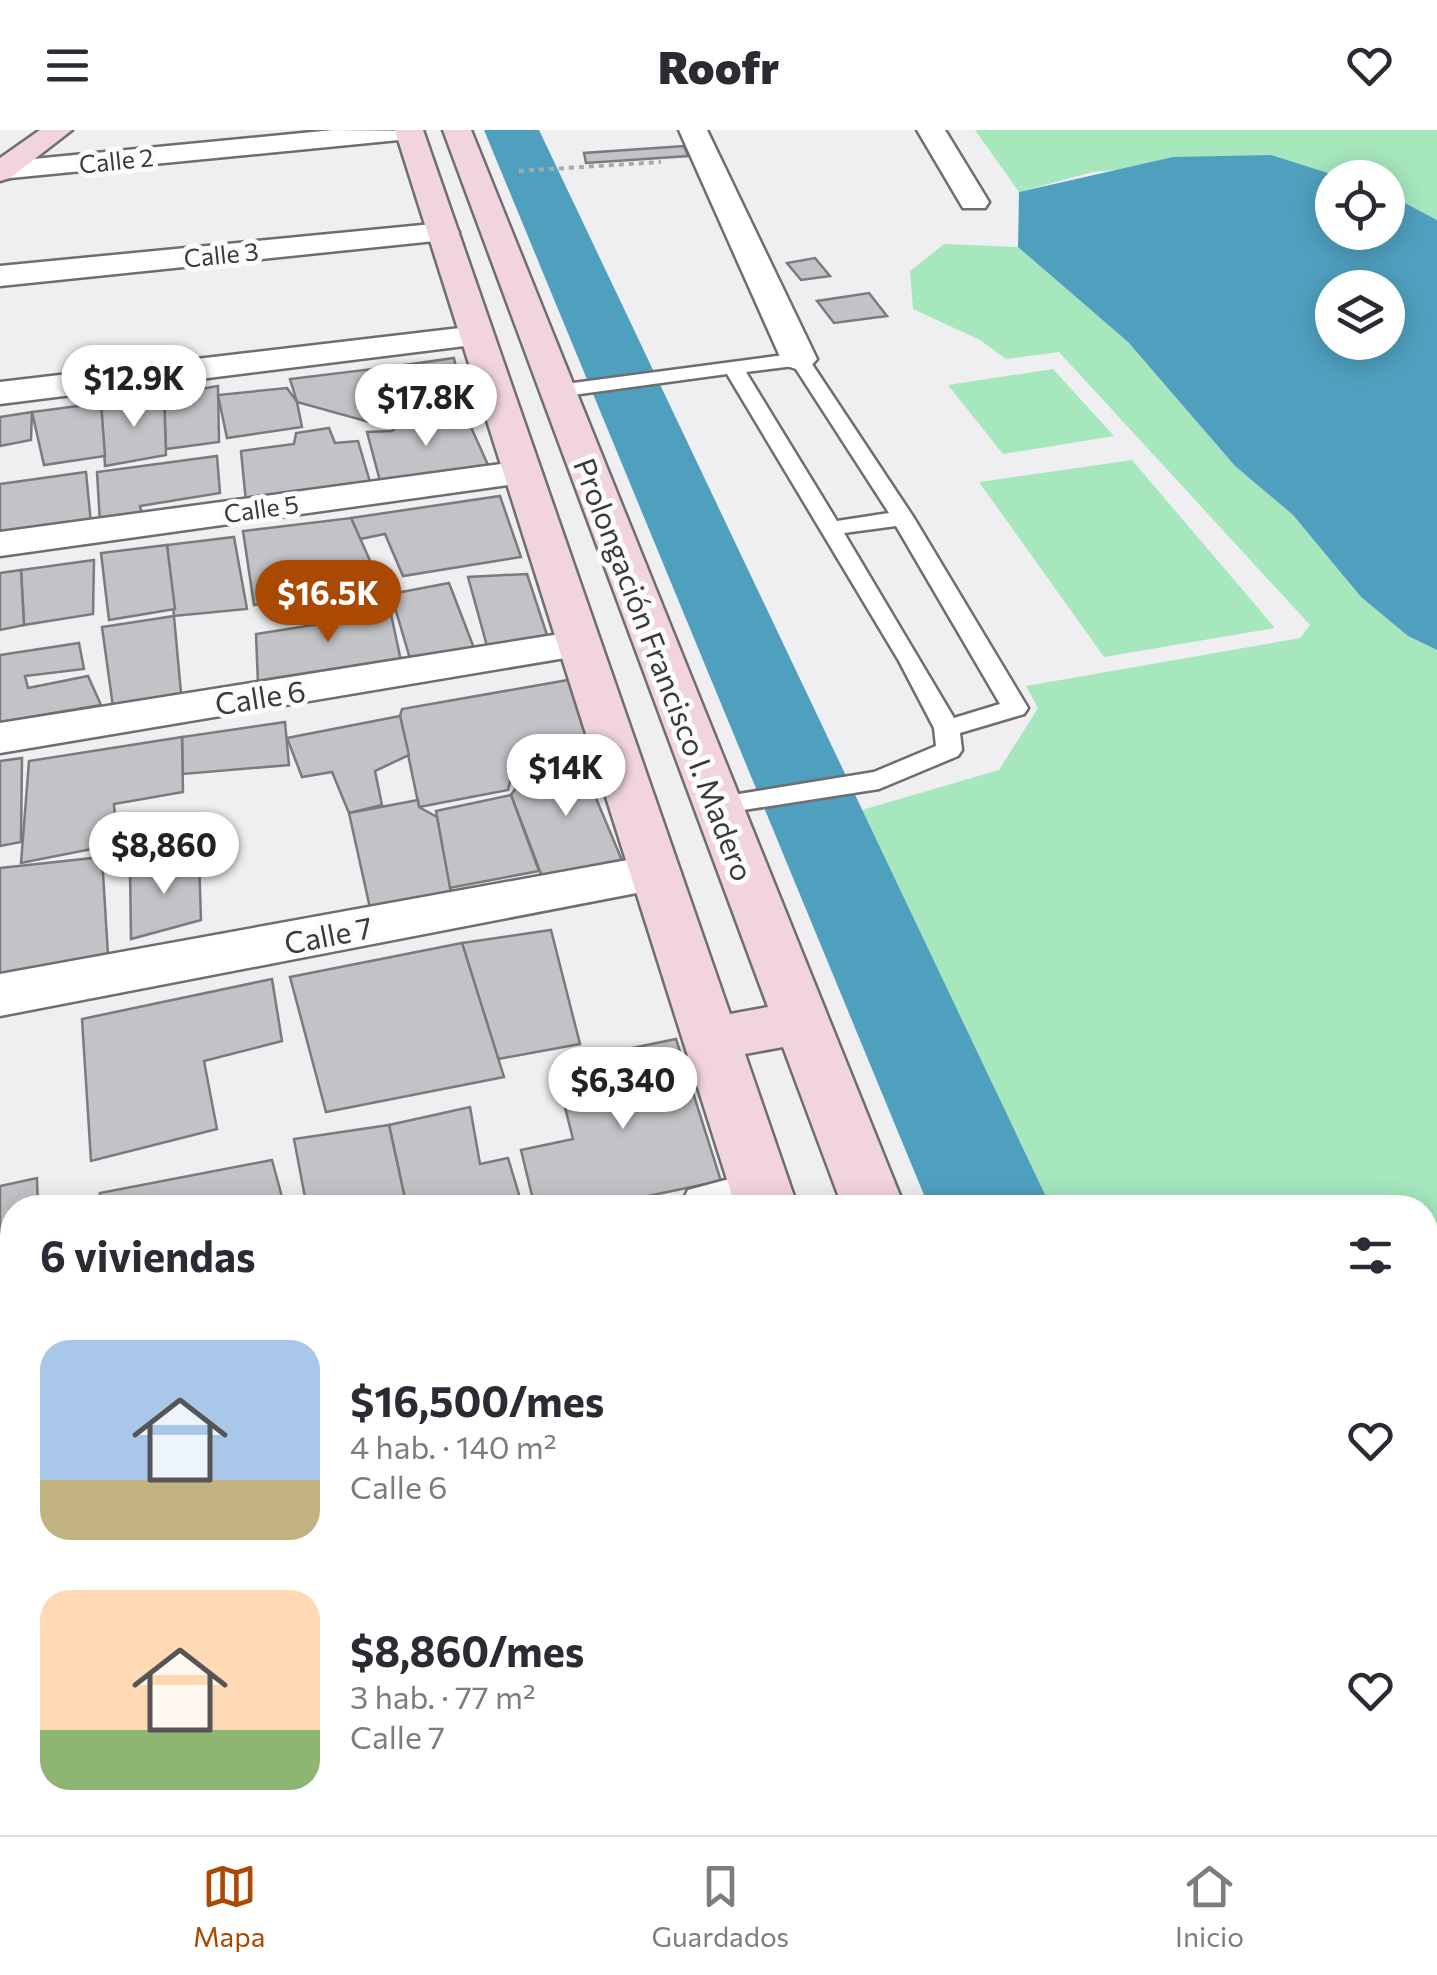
<!DOCTYPE html>
<html lang="es">
<head>
<meta charset="utf-8">
<style>
  :root { --surface:#fff; --page:#f2f2f3; --text:#2b2b33; --muted:#7c7c81; --line:#e1e1e2; --accent:#aa4901 }
  body { margin:0; font-family:Commissioner,sans-serif; background:var(--page); color:var(--text); height:100vh; display:flex; flex-direction:column; font-size:38px; white-space:nowrap }
  * { box-sizing:border-box; margin:0 }
  p { font-size:32px; color:var(--muted) }
  .icon { flex:none; width:55px; height:55px; fill:none; stroke:currentColor; stroke-width:2; stroke-linecap:round; stroke-linejoin:round }
  .map { position:relative; flex:1; overflow:hidden }
  .side { position:absolute; left:0px; top:1065px; width:1438px; height:640px; display:flex; flex-direction:column; background:var(--surface); border-radius:40px 40px 0 0; box-shadow:0 5px 25px #0003 }
  .side>* { flex:none }
  .fabs { position:absolute; left:1315px; top:30px; display:grid; gap:20px }
  .fabs a { display:grid; place-items:center; width:90px; height:90px; border-radius:50%; background:var(--surface); box-shadow:0 5px 25px #0003; font-size:50px }
  .price { position:absolute; translate:-50% -85px; padding:0 22px; border-radius:35px; background:#fff; color:#222; font-size:32px; line-height:65px; filter:drop-shadow(0 2px 5px #0008) }
  .price::after { content:''; position:absolute; left:50%; top:60px; width:30px; height:22px; margin-left:-15px; background:inherit; clip-path:polygon(0 0,100% 0,50% 100%) }
  .price.active { background:var(--accent); color:#fff }
  ul { padding:0; list-style:none }
  li { display:flex; align-items:center; gap:30px; height:250px; padding:0 40px }
  li span { display:grid; place-items:center; flex:none; width:280px; height:200px; border-radius:30px; color:#555 }
  li>.icon { margin-inline-start:auto }
  span .icon { width:120px; height:120px; fill:#fffc; stroke-width:1 }
  li b { font-size:42px }
  h2 { display:flex; justify-content:space-between; align-items:center; height:120px; padding:0 40px; font-size:42px }
  header { display:flex; justify-content:space-between; align-items:center; height:130px; padding:0 40px; background:var(--surface); font-size:45px; font-weight:800 }
  .tabs { display:flex; justify-content:space-around; align-items:center; height:140px; border-top:2px solid var(--line); background:var(--surface); font-size:28px; color:var(--muted) }
  .tabs a { display:grid; justify-items:center; gap:5px }
  .tabs .active { color:var(--accent) }
  .map>svg:first-child { display:block }
  .green { fill:#a6e7be }
  .water { fill:#4fa0bf; fill-rule:evenodd }
  .building { fill:#c3c2c6; stroke:#7b7b7e; stroke-width:2.5 }
  .lines { fill:none; stroke-linecap:round; stroke-linejoin:round }
  .lane-casing { stroke:#6e6e71; stroke-width:5 }
  .street-casing { stroke:#6e6e71; stroke-width:5 }
  .secondary-casing { stroke:#6e6e71; stroke-width:5 }
  .path { stroke:#aaaaac; stroke-width:4; stroke-dasharray:5 5; stroke-linecap:butt }
  .lane { fill:#fff; fill-rule:evenodd }
  .street { fill:#fff; fill-rule:evenodd }
  .secondary { fill:#f2d4df; fill-rule:evenodd }
  .labels { text-anchor:middle; dominant-baseline:central; stroke-width:10; stroke-linejoin:round; paint-order:stroke }
  .far-street-label { font-size:25px; fill:#3a3a3b; stroke:#fcfcff }
  .street-label { font-size:30px; fill:#3a3a3b; stroke:#fcfcff }
</style>
</head>
<body>
<header><svg class="icon" aria-label="menu" viewBox="0 0 24 24"><path d="M4 6h16M4 12h16M4 18h16"/></svg>Roofr<svg class="icon" aria-label="heart" viewBox="0 0 24 24"><path d="M12 20l-8-8c-3-5 5-10 8-4 3-6 11-1 8 4z"/></svg></header>
<div class="map">
<svg width="1437" height="1705" viewBox="0 0 1437 1705">
  <rect width="100%" height="100%" fill="#efeff2"/>
  <g class="green">
    <path d="M975,0h462v90l-49,-26v-16l-47,-1 -70,-22 -178,17 -74,20z"/>
    <path d="M944,114l74,3 110,95 107,124 58,49 68,82 47,39 29,14v802l-12,3v-247l-374,-1 -189,-397 137,-40 39,-62 -12,-22 274,-48 10,-13 -251,-273 -53,7 -26,-19 -67,-31 -3,-38z"/>
    <path d="M1053,239l61,67 -111,18 -55,-69z"/>
    <path d="M1132,330l143,168 -171,29 -125,-175z"/>
  </g>
  <g class="water">
    <path d="M484,0h55l512,1077h-122z"/>
    <path d="M1271,25l70,22 -9,1v54h56v-38l49,26v430l-29,-14 -47,-39 -68,-82 -58,-49 -107,-124 -110,-95 1,-55 154,-35zM1332,158h56v54h-56z"/>
    <path d="M1437,1322v83l-12,4v-84z"/>
  </g>
  <g class="building">
    <path d="M684,16l4,10 -102,7 -2,-10z"/>
    <path d="M815,128l15,18 -29,4 -14,-17z"/>
    <path d="M869,163l18,23 -53,7 -17,-22z"/>
    <path d="M454,228l12,58 -52,8 -17,-58z"/>
    <path d="M397,236l14,45 -42,11 -72,-20 -7,-23z"/>
    <path d="M218,256l1,56 -53,7 -2,-54z"/>
    <path d="M287,258l10,14 5,25 -75,11 -9,-43z"/>
    <path d="M164,265l2,60 -61,11 -4,-63z"/>
    <path d="M101,273l4,53 -61,9 -12,-53z"/>
    <path d="M32,282l-1,28 -31,6v-29z"/>
    <path d="M466,286l22,49 -108,16 -13,-49 25,-1 3,-3z"/>
    <path d="M329,298l6,15 23,-2 12,41 -124,20 -5,-51 53,-7 2,-11z"/>
    <path d="M217,326l3,37 -80,13 3,13 -43,4 -3,-51z"/>
    <path d="M86,342l5,52 -91,13v-53z"/>
    <path d="M500,366l21,61 -118,19 -18,-42 -25,5 -9,-21z"/>
    <path d="M351,388l29,65 -126,22 -11,-74z"/>
    <path d="M234,407l13,72 -73,7 -7,-71z"/>
    <path d="M167,415l8,64 -66,11 -8,-67z"/>
    <path d="M94,430l-1,54 -69,11 -3,-55z"/>
    <path d="M21,440l3,55 -24,5v-57z"/>
    <path d="M527,444l20,61 -60,11 -19,-69z"/>
    <path d="M449,453l25,65 -63,14 -20,-68z"/>
    <path d="M370,470l4,18 17,-4 10,47 -143,23 -2,-50 70,-11 -1,-14z"/>
    <path d="M174,486l7,77 -68,14 -11,-80z"/>
    <path d="M79,513l5,26 -59,7 3,12 60,-12 13,29 -101,17v-67z"/>
    <path d="M568,550l25,69 -78,14 -7,27 -89,17 -19,-91 2,-7z"/>
    <path d="M400,586l9,39 -34,16 7,34 -33,8 -17,-41 -30,5 -15,-39z"/>
    <path d="M285,592l4,43 -106,9 -1,-37z"/>
    <path d="M182,607l1,55 -69,12 3,40 -96,19 8,-102z"/>
    <path d="M599,626l10,25 -19,3 34,81 -81,14 -32,-84 15,-21z"/>
    <path d="M22,628l-1,84 -21,4v-85z"/>
    <path d="M511,665l28,76 -90,17 -13,-77z"/>
    <path d="M418,670l1,7 18,10 14,76 -81,15 -21,-95z"/>
    <path d="M102,727l6,98 -108,21v-108z"/>
    <path d="M199,729l2,61 -70,19 -1,-71z"/>
    <path d="M551,800l29,114 -82,15 -36,-116z"/>
    <path d="M462,813l42,134 -178,35 -36,-135z"/>
    <path d="M272,849l10,62 -78,20 13,68 -126,32 -9,-142z"/>
    <path d="M676,909l45,142 -132,27h-54l-14,-58 52,-11 -19,-75z"/>
    <path d="M470,977l10,57 28,-6 15,50h-116l-18,-83z"/>
    <path d="M389,995l18,83h-100l-13,-69z"/>
    <path d="M272,1030l13,48h-184l-1,-15z"/>
    <path d="M37,1048l1,30h-26v109l-12,3v-134z"/>
  </g>
  <g class="lines">
    <g class="lane-casing">
      <path id="lane" d="M799,223l7,2 108,163 114,190 -4,6 -64,19 2,17 -4,6 -79,33 -161,25 -10,-3 -3,-6 3,-6 166,-27 62,-26 -2,-18 -35,-67 -172,-287 -169,23 -10,-6 10,-6zM794,236l95,147 -52,8 -91,-149zM896,396l104,178 -46,14 -110,-185z"/>
    </g>
    <g class="street-casing">
      <g id="street">
        <path d="M333,0l90,1 -14,8 -409,40 2,-17z"/>
        <path d="M679,0h28l110,229 -6,7 -12,4 -12,-4 -6,-7z"/>
        <path d="M917,0h28l44,72 -4,6h-22z"/>
        <path d="M443,93l11,2 5,7 -5,7 -454,47v-20z"/>
        <path d="M477,196l12,3 5,7 -5,7 -489,61v-22z"/>
        <path d="M523,331l14,4 5,8 -5,8 -537,75v-24z"/>
        <path d="M579,501l16,4 6,9 -6,9 -595,100v-30z"/>
        <path d="M655,725l18,5 8,13 -8,13 -673,130v-42z"/>
        <path d="M763,1040l22,8 9,18 -6,12h-109l9,-18z"/>
        <path d="M12,1199v60l-12,3v-60z"/>
      </g>
    </g>
    <g class="secondary-casing">
      <g id="secondary">
        <path d="M40,0h32l-62,48 -10,3v-23z"/>
        <path d="M395,0h28l307,884 38,-7 -325,-877h28l434,1078h-62l-60,-161 -38,7 53,154h-62z"/>
        <path d="M415,1692h122l-6,13h-121z"/>
        <path d="M827,1692h183l4,13h-192z"/>
        <path d="M1072,1692h82l5,13h-82z"/>
      </g>
    </g>
    <path class="path" d="M519,41l142,-9"/>
    <use href="#lane" class="lane"/>
    <use href="#street" class="street"/>
    <use href="#secondary" class="secondary"/>
  </g>
  <g class="labels">
    <g class="far-street-label">
      <text transform="translate(116 30) rotate(-6)">Calle 2</text>
      <text transform="translate(221 124) rotate(-6)">Calle 3</text>
      <text transform="translate(261 378) rotate(-8)">Calle 5</text>
    </g>
    <g class="street-label">
      <text transform="translate(665 539) rotate(69)">Prolongación Francisco I. Madero</text>
      <text transform="translate(260 566) rotate(-9)">Calle 6</text>
      <text transform="translate(328 804) rotate(-11)">Calle 7</text>
    </g>
  </g>
</svg>
<div class="fabs">
<a><svg class="icon" aria-label="locate" viewBox="0 0 24 24"><circle cx="12" cy="12" r="6"/><path d="M12 2v4M12 18v4M2 12h4M18 12h4"/></svg></a>
<a><svg class="icon" aria-label="layers" viewBox="0 0 24 24"><path d="M12 4l9 5-9 5-9-5zM3 14l9 5 9-5"/></svg></a>
</div>
<b class="price" style="left:134px;top:300px">$12.9K</b>
<b class="price" style="left:426px;top:319px">$17.8K</b>
<b class="price active" style="left:328px;top:515px">$16.5K</b>
<b class="price" style="left:566px;top:689px">$14K</b>
<b class="price" style="left:164px;top:767px">$8,860</b>
<b class="price" style="left:623px;top:1002px">$6,340</b>
<section class="side">
<h2>6 viviendas<svg class="icon" aria-label="filters" viewBox="0 0 24 24"><path d="M4 7h16M4 17h16"/><circle cx="9" cy="7" r="2"/><circle cx="15" cy="17" r="2"/></svg></h2>
<ul>
<li><span style="background:linear-gradient(#a9c7e8 70%,#c2b280 0)"><svg class="icon" aria-label="home" viewBox="0 0 24 24"><path d="M3 11l9-7 9 7M6 9v11h12V9"/></svg></span><div><b>$16,500/mes</b><p>4 hab. · 140 m²</p><p>Calle 6</p></div><svg class="icon" aria-label="heart" viewBox="0 0 24 24"><path d="M12 20l-8-8c-3-5 5-10 8-4 3-6 11-1 8 4z"/></svg></li>
<li><span style="background:linear-gradient(#ffd9b3 70%,#8fb573 0)"><svg class="icon" aria-label="home" viewBox="0 0 24 24"><path d="M3 11l9-7 9 7M6 9v11h12V9"/></svg></span><div><b>$8,860/mes</b><p>3 hab. · 77 m²</p><p>Calle 7</p></div><svg class="icon" aria-label="heart" viewBox="0 0 24 24"><path d="M12 20l-8-8c-3-5 5-10 8-4 3-6 11-1 8 4z"/></svg></li>
</ul>
</section>
</div>
<nav class="tabs">
<a class="active"><svg class="icon" aria-label="map" viewBox="0 0 24 24"><path d="M3 6l6-2 6 2 6-2v14l-6 2-6-2-6 2zM9 4v14M15 6v14"/></svg>Mapa</a>
<a><svg class="icon" aria-label="saved" viewBox="0 0 24 24"><path d="M7 4h10v16l-5-4-5 4z"/></svg>Guardados</a>
<a><svg class="icon" aria-label="home" viewBox="0 0 24 24"><path d="M3 11l9-7 9 7M6 9v11h12V9"/></svg>Inicio</a>
</nav>
</body>
</html>
